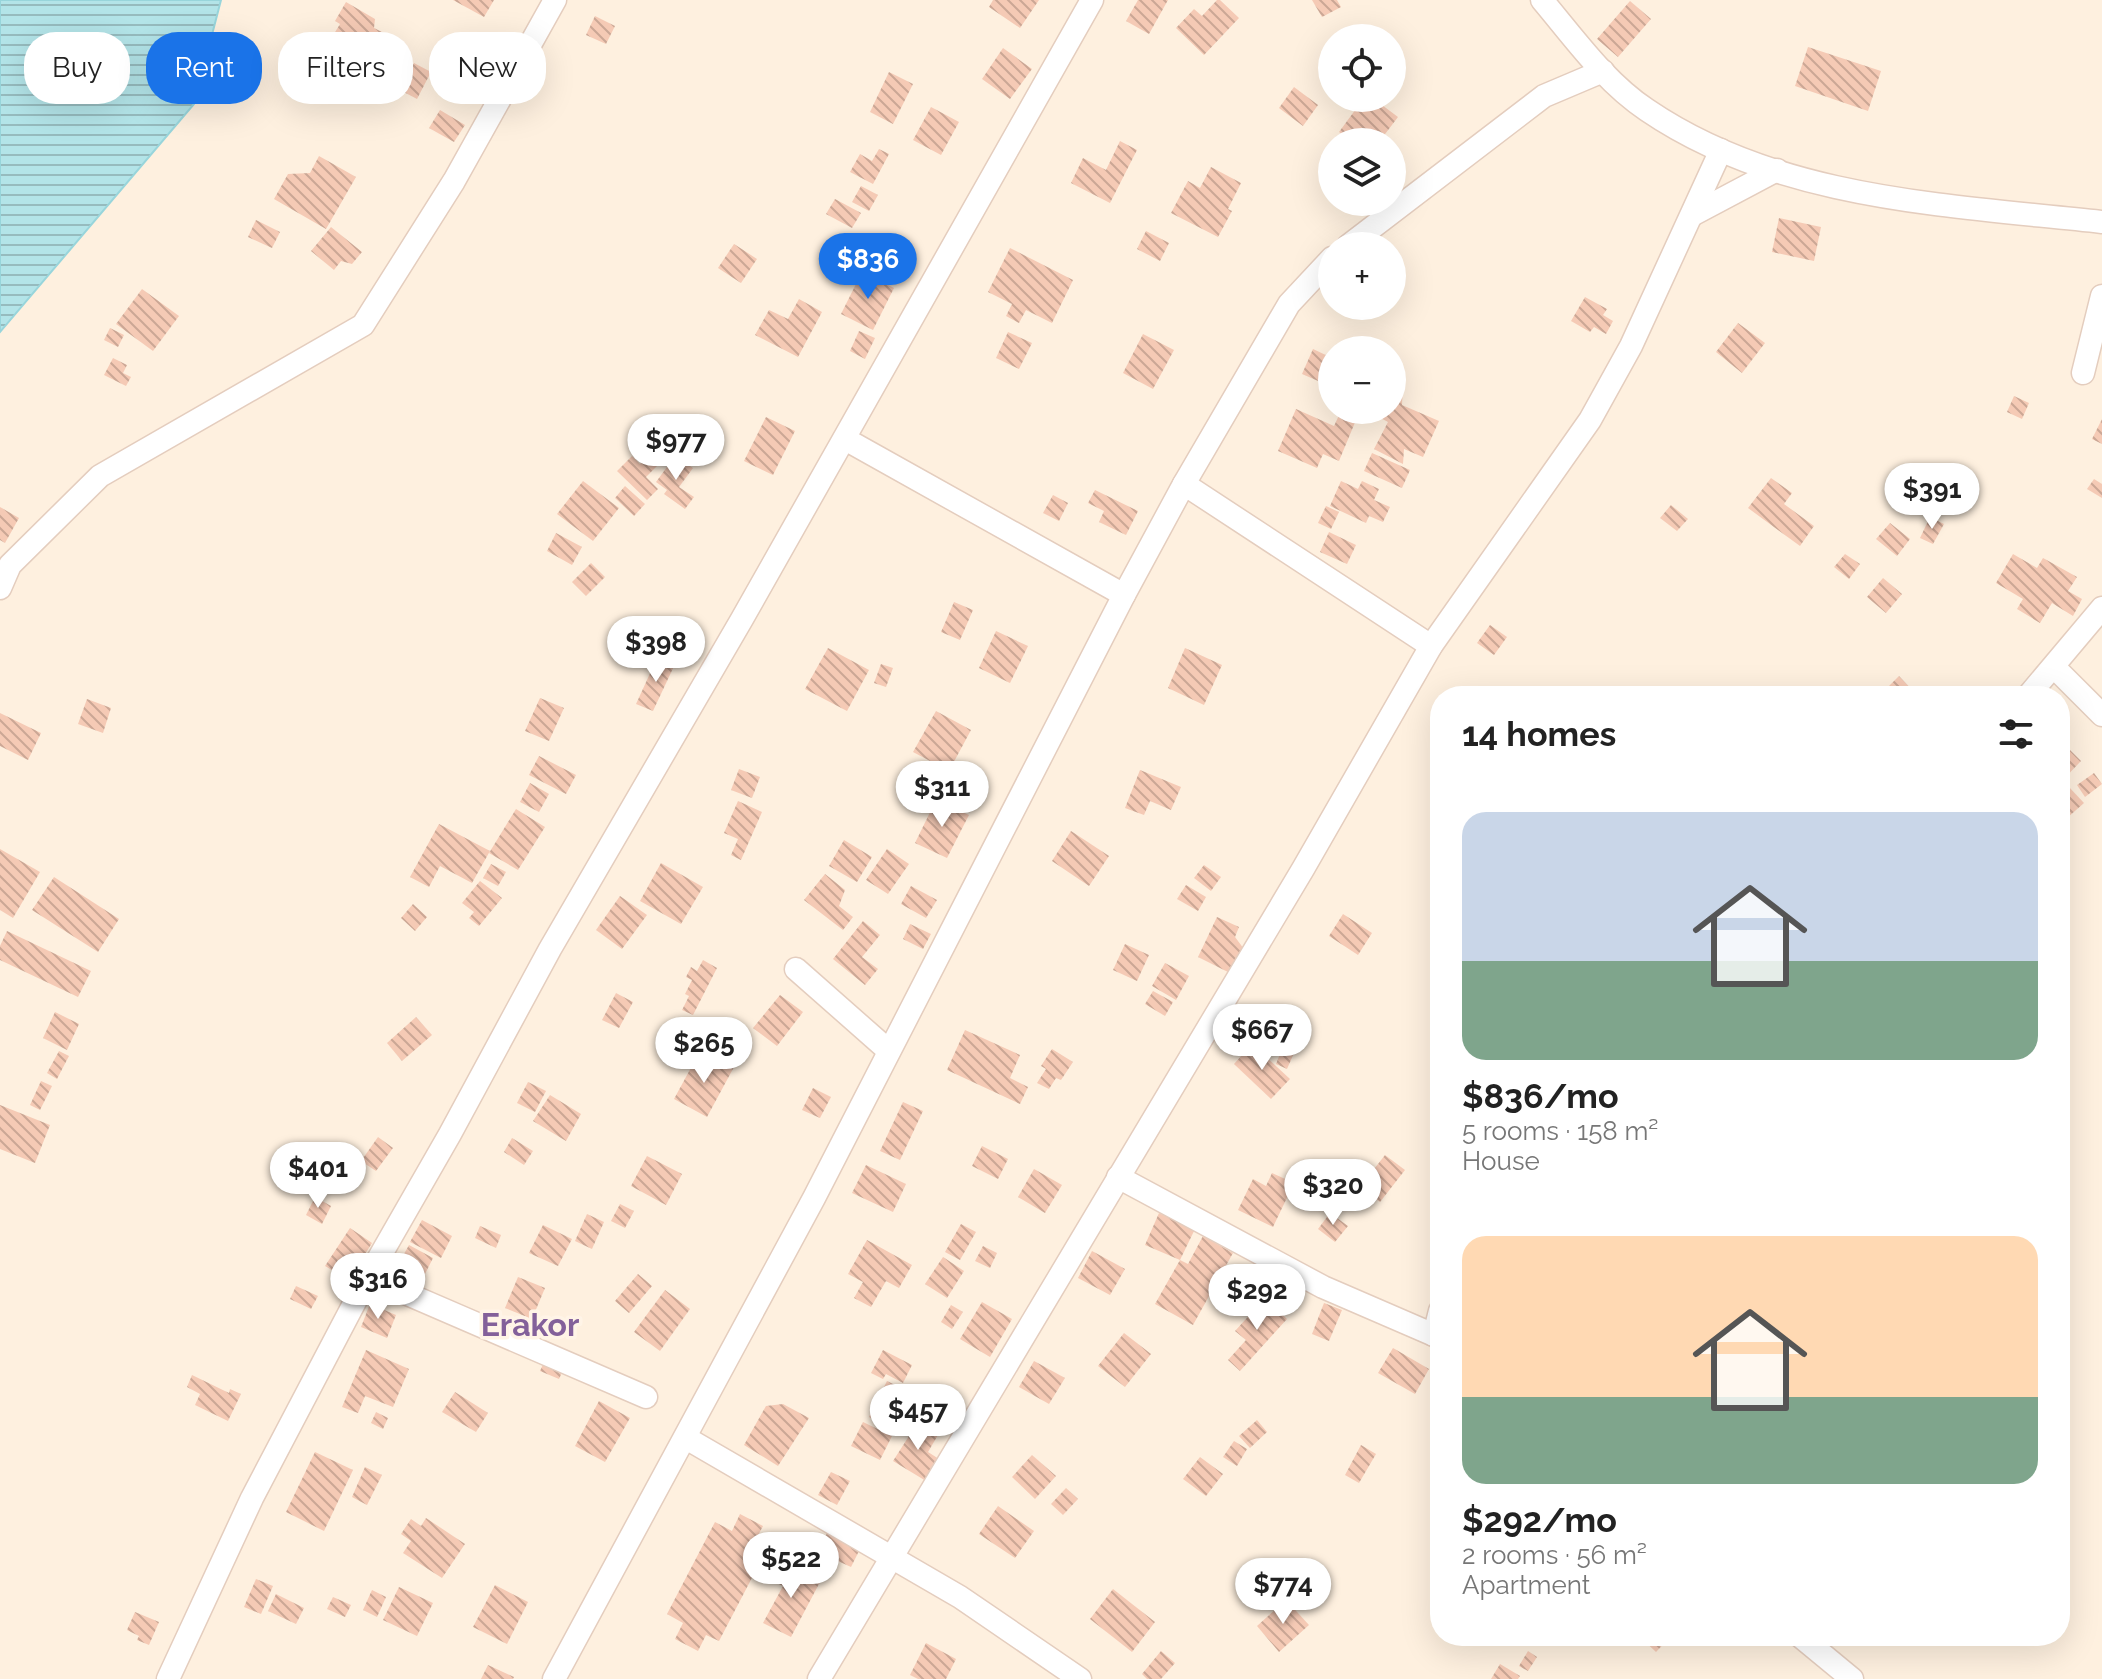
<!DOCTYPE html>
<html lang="en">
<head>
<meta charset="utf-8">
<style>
  :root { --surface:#fff; --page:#f2f2f2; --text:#222; --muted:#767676; --accent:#1a73e8 }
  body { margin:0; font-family:Raleway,sans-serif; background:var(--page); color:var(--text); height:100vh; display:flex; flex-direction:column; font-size:30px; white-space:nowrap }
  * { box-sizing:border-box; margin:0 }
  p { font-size:26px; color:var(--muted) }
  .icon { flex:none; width:44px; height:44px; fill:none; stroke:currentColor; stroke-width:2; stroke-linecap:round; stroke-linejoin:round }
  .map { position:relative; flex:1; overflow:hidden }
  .panel { position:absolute; left:1430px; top:686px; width:640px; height:960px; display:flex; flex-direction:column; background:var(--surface); border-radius:32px; box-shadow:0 8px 32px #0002 }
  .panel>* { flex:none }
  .top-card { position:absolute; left:24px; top:32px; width:760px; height:72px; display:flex; gap:16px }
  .fabs { position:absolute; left:1318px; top:24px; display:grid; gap:16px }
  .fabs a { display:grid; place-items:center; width:88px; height:88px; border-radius:50%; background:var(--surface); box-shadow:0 8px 32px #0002; font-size:40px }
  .price { position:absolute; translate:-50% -68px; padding:0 18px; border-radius:28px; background:#fff; color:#222; font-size:26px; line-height:52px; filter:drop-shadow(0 2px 4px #0008) }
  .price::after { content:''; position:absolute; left:50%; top:48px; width:24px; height:18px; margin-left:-12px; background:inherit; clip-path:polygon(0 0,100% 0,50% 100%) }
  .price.active { background:var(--accent); color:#fff }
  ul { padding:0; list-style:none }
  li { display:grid; align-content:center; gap:16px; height:424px; padding:0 32px }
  li span { display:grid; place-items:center; height:248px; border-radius:24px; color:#555 }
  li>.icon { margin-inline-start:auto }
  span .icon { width:144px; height:144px; fill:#fffc; stroke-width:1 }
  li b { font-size:34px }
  h2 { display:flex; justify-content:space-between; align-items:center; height:96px; padding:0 32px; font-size:34px }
  .chip { padding:0 28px; border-radius:32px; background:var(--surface); box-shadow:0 8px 32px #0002; font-size:28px; line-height:72px }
  .chip.active { background:var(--accent); color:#fff }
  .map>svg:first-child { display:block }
  .water { fill:url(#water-rules); stroke:#98d5db; stroke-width:2 }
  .building { fill:url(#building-back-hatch) }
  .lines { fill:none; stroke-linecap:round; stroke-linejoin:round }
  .street-casing { stroke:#e4cdbe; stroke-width:25 }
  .street { stroke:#fff; stroke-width:22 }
  .labels { text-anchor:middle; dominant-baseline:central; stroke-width:7; stroke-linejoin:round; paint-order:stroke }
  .quarter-label { font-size:32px; font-weight:bold; fill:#83609a; stroke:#fff4e7 }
</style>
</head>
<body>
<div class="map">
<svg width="2102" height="1679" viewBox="0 0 2102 1679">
  <defs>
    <pattern id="water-rules" width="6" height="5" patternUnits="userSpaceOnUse" patternTransform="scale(2)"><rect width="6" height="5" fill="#b3e4e8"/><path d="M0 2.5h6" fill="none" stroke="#96bbbe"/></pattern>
    <pattern id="building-back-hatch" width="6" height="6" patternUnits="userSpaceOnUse" patternTransform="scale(2)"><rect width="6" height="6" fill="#f5cab5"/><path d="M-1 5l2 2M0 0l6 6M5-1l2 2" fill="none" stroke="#cba795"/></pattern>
  </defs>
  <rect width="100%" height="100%" fill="#fef0df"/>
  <path class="water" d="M0,0h221l-27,104 -194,228z"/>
  <g class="building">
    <path d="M453,0h41l-10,17z"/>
    <path d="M993,0h46l-19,28 -31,-21z"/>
    <path d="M1138,0h30l-19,34 -23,-13z"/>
    <path d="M1217,0h3l19,18 -35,37 -28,-27 18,-19 8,7z"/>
    <path d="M1312,0h25l4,7 -19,10z"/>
    <path d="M1630,1l21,18 -33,38 -21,-18z"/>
    <path d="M346,2l29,17 -1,9 28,14 -18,35 -12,8 -8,13 -19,-12 15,-26 -31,-18 11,-18 -5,-3z"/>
    <path d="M595,16l20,10 -9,18 -20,-9z"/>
    <path d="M460,45l23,14 -16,27 -23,-14z"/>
    <path d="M1808,47l73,24 -13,40 -73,-25z"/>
    <path d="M1003,48l29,21 -22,30 -28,-20z"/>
    <path d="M414,63l17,9 -14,27 -17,-9z"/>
    <path d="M889,72l24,12 -20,40 -23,-12z"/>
    <path d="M386,80l10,5 -9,18 -10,-5z"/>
    <path d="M1294,87l24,18 -15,21 -24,-18z"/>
    <path d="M1364,98l11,8 3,-4 20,15 -19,25h-26l-14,-10z"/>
    <path d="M931,107l28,15 -18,33 -28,-15z"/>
    <path d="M440,110l25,15 -11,17 -25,-14z"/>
    <path d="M1120,141l17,9 -27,53 -39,-20 12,-25 23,12z"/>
    <path d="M879,149l10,5 -16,30 -23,-12 10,-18 12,7z"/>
    <path d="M319,156l37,21 -30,52 -52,-30 14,-25 22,-1z"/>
    <path d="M1211,167l30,16 -13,26 4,2 -14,26 -47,-24 17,-32 12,7z"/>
    <path d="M861,186l17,9 -9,16 -17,-9z"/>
    <path d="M835,199l26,14 -9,15 -26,-14z"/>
    <path d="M1779,218l42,9 -7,34 -42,-9z"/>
    <path d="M256,220l24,12 -8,16 -24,-11z"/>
    <path d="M331,227l31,25 -10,12 -11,-3 -7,9 -23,-19z"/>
    <path d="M1146,231l23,12 -9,18 -23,-12z"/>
    <path d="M734,244l23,15 -16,24 -23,-15z"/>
    <path d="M1010,248l63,32 -21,43 -26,-13 -7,13 -13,-7 6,-12 -24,-12z"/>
    <path d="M862,272l32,16 -21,42 -32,-16z"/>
    <path d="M142,289l37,27 -26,35 -37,-27z"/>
    <path d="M1585,297l22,12 -4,6 10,6 -7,13 -12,-7 -4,5 -19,-11z"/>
    <path d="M799,299l23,13 -24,45 -43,-22 14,-25 19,9z"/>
    <path d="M1738,323l27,20 -23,30 -26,-21z"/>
    <path d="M110,328l14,7 -6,12 -14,-7z"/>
    <path d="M859,331l16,7 -10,21 -15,-8z"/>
    <path d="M1008,332l24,11 -13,26 -23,-11z"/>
    <path d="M1143,334l31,16 -21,39 -30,-16z"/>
    <path d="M1313,349l19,9v29l-30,-13z"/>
    <path d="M113,358l14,7 -4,8 8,4 -5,9 -22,-11z"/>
    <path d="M1392,378l11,6 -1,21 37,16 -16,36 -19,-8 -1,15 -29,-15 14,-27 -11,-6 3,-6h12z"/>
    <path d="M2014,396l15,7 -7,16 -15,-7z"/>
    <path d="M1296,409l38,17 6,-13 16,7 -17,41 -16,-7 -6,14 -39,-17z"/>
    <path d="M766,417l29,14 -22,44 -29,-14z"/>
    <path d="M2102,419v25l-10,-5z"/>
    <path d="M654,449l10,10 -18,18 12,12 -11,11 -30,-29 15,-15 8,8z"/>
    <path d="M1372,453l38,17 -8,18 -38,-17z"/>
    <path d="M675,456l18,12 -14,19 15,10 -9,12 -21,-15 3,-4 -11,-8z"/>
    <path d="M1771,478l21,15 -8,11 30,22 -14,20 -52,-38z"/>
    <path d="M2094,479l8,5v14l-15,-9z"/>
    <path d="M583,481l36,27 -26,33 -36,-27z"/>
    <path d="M1341,481l17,8 4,-8 17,8 -5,11 16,7 -7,15 -14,-6 -3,7 -36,-17z"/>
    <path d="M625,486l20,18 -11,12 -19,-18z"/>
    <path d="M1095,490l43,21 -12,24 -27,-13 5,-11 -16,-8z"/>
    <path d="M1053,495l15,8 -9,18 -16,-8z"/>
    <path d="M1671,505l17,14 -11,12 -17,-13z"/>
    <path d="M1326,506l13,6 -8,17 -13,-6z"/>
    <path d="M0,507l19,11 -14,25 -5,-3z"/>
    <path d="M1930,517l14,7 -11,20 -13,-6z"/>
    <path d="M1890,523l20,16 -13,17 -21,-17z"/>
    <path d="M1329,532l27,13 -9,19 -27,-12z"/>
    <path d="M556,533l26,14 -10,18 -25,-14z"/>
    <path d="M1845,554l15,10 -11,15 -15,-12z"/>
    <path d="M2013,554l24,14 6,-10 34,19 -9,14 14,8 -9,17 -21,-13 -12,20 -23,-14 6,-10 -27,-16z"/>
    <path d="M591,563l14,14 -19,19 -14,-14z"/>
    <path d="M1883,578l19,16 -16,19 -19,-16z"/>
    <path d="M954,602l19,8 -13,30 -19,-8z"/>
    <path d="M1490,625l17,12 -13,18 -17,-12z"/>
    <path d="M996,631l32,15 -18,37 -31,-15z"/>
    <path d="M828,648l41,22 -22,41 -42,-22z"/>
    <path d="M1185,648l37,17 -18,40 -36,-17z"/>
    <path d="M658,656l17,8 -22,47 -17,-7z"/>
    <path d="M881,664l12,4 -7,19 -12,-4z"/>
    <path d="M1899,676l15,16 -4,4h-31z"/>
    <path d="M540,698l24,10 -15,33 -24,-10z"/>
    <path d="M87,699l24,9 -8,25 -25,-9z"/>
    <path d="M936,711l35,19 -22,41 -36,-19z"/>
    <path d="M0,713l41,20 -13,27 -28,-14z"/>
    <path d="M2060,740l21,21 -21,22z"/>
    <path d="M539,756l37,19 -10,19 -37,-19z"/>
    <path d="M739,769l21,8 -8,21 -21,-8z"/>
    <path d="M1140,770l41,17 -10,23 -21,-9 -6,14 -19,-7z"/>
    <path d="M2094,773l8,11 -17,13 -8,-12z"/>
    <path d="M530,783l19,11 -10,18 -19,-10z"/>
    <path d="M2068,786l16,17 -17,15 -7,-8v-17z"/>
    <path d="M936,800l33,15 -22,43 -32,-15z"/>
    <path d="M738,801l24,11 -21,48 -10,-5 7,-16 -14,-6z"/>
    <path d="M516,809l29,18 -27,43 -29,-17z"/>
    <path d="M439,824l51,27 -18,32 -32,-17 -11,21 -19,-10z"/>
    <path d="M1071,831l38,25 -20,30 -37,-25z"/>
    <path d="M844,840l28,17 -15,25 -28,-16z"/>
    <path d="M0,849l40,23 -27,46 -13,-8z"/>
    <path d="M887,849l22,15 -21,30 -22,-14z"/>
    <path d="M661,863l42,24 -22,37 -41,-23z"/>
    <path d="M491,864l15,8 -8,14 -15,-8z"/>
    <path d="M1204,865l17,12 -10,14 -17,-13z"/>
    <path d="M825,874l20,16 -6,16 14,11 -10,13 -39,-30z"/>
    <path d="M54,877l65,42 -21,33 -66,-42z"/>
    <path d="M480,881l22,17 -23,28 -10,-8 5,-6 -12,-9z"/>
    <path d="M1186,885l20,12 -8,14 -21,-12z"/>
    <path d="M911,886l26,14 -11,18 -25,-14z"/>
    <path d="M620,896l27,19 -25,34 -26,-19z"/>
    <path d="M413,904l14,13 -12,14 -14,-13z"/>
    <path d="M1343,914l29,19 -14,22 -29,-19z"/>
    <path d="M1217,917l22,10 -4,10 9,12 -14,24 -32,-16z"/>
    <path d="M863,921l17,14 -18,22 16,12 -13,16 -32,-26z"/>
    <path d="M910,924l21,10 -8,15 -20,-10z"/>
    <path d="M7,931l84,40 -13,26 -78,-37v-14z"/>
    <path d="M1125,944l24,11 -12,26 -24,-11z"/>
    <path d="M703,960l14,8 -24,47 -11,-5 7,-14 -4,-2 7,-14 -6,-3 5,-10 6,4z"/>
    <path d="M1165,963l24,13 -13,24 -24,-14z"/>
    <path d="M1153,991l20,11 -8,14 -20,-12z"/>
    <path d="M616,993l17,9 -14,26 -17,-8z"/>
    <path d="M780,995l23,17 -26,34 -24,-18z"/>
    <path d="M55,1012l24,12 -12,26 -24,-12z"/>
    <path d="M416,1017l16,18 -30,26 -15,-18z"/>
    <path d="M688,1027l22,11 -9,17 -10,-6 -5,10 -11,-6z"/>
    <path d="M965,1030l55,25 -10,23 18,9 -8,17 -73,-34z"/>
    <path d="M1252,1044l38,35 -19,20 -37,-35z"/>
    <path d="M1052,1049l21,13 -12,18 -5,-2 -7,11 -12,-6 9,-14 -5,-3z"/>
    <path d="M1282,1049l12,4 -7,16 -11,-5z"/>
    <path d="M59,1051l10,5 -12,23 -10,-6z"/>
    <path d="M710,1054l24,13 -27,50 -33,-18 19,-35 9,4z"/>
    <path d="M41,1081l11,5 -12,24 -10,-5z"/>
    <path d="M528,1082l18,9 -11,21 -18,-9z"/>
    <path d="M813,1088l18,9 -11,21 -18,-8z"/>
    <path d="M550,1095l31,19 -15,27 -33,-20z"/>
    <path d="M903,1102l20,9 -23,49 -20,-9z"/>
    <path d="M0,1105l50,20 -15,38 -35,-14z"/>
    <path d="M378,1137l15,11 -17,23 -15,-10z"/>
    <path d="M512,1138l21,13 -9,14 -20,-13z"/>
    <path d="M982,1146l26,13 -10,20 -26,-13z"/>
    <path d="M1385,1155l20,15 -25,32 -20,-15z"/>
    <path d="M647,1156l35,18 -16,31 -35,-19z"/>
    <path d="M866,1165l40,19 -13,28 -41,-19z"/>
    <path d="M1034,1169l28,16 -17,28 -27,-16z"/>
    <path d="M1272,1173l22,10 -21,44 -35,-17 15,-31 13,7z"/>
    <path d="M315,1197l16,9 -9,18 -16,-9z"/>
    <path d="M620,1204l14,7 -9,17 -14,-7z"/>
    <path d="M1159,1213l36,16 -15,31 -35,-15z"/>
    <path d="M1330,1213l18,13 -13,16 -17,-13z"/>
    <path d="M587,1214l17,8 -12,27 -17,-8z"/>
    <path d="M422,1220l30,16 -11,22 -31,-16z"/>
    <path d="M961,1224l15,8 -16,28 -15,-8z"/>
    <path d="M543,1225l29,14 -14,27 -29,-13z"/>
    <path d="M480,1226l21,9 -5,13 -21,-10z"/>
    <path d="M350,1228l22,15 -15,24 -7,-4 -8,13 -17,-10z"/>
    <path d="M1203,1236l30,17 -40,72 -38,-21 25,-44 8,4z"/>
    <path d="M867,1240l45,25 -13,23 -13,-7 -15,26 -17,-9 9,-16 -15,-8z"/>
    <path d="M409,1245l24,13 -8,16 -25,-13z"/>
    <path d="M983,1246l14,7 -7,15 -15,-7z"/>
    <path d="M1092,1251l33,18 -15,26 -32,-17z"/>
    <path d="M943,1257l21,14 -17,27 -22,-14z"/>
    <path d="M638,1274l14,12 -23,27 -14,-12z"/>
    <path d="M518,1277l27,11 -13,31 -27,-11z"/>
    <path d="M296,1286l22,10 -7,13 -21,-10z"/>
    <path d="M665,1290l25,19 -30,42 -26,-19z"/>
    <path d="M1265,1298l22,21 -47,52 -12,-11 18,-20 -11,-9z"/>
    <path d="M982,1302l30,17 -22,38 -30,-18z"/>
    <path d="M1324,1303l18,7 -13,31 -17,-7z"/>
    <path d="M370,1304l26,11 -9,23 -26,-11z"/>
    <path d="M951,1305l12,7 -11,17 -11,-7z"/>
    <path d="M1124,1333l27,21 -26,33 -27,-21z"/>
    <path d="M1393,1348l36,21 -14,25 -37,-21z"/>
    <path d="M366,1350l43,19 -16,38 -28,-11 -7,17 -16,-6z"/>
    <path d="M883,1350l29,15 -9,18 -17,-9 -3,5 -12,-6z"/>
    <path d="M545,1360l19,8 -5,11 -19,-8z"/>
    <path d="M1034,1361l31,17 -16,26 -30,-17z"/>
    <path d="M192,1375l37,18 1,-4 11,5 -13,27 -33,-16 5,-11 -13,-7z"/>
    <path d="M887,1381l24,12 -19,36 -23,-12z"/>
    <path d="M455,1392l33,21 -12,19 -34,-20z"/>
    <path d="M599,1401l31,17 -25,44 -30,-16z"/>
    <path d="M783,1404l26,14 -31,48 -34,-21 22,-39z"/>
    <path d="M376,1412l12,6 -5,11 -12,-6z"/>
    <path d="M1257,1420l10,12 -17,16 -11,-12z"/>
    <path d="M863,1422l29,14 -12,24 -29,-14z"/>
    <path d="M918,1422l20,13 -10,17 11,7 -13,22 -33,-20z"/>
    <path d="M1234,1441l13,8 -10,17 -14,-9z"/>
    <path d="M1361,1445l15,9 -17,29 -14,-8z"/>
    <path d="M315,1452l38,18 -29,61 -38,-19z"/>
    <path d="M1032,1455l24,21 -21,23 -23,-22z"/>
    <path d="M1200,1457l23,17 -17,22 -23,-17z"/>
    <path d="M365,1467l17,8 -15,30 -15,-8z"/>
    <path d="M831,1472l19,9 -13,24 -19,-10z"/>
    <path d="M1066,1488l12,11 -15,16 -12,-11z"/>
    <path d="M998,1506l36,25 -19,27 -36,-24z"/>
    <path d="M740,1514l23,12 -9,17 13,6 -48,92 -13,-6 -8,16 -23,-12 8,-16 -16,-9 48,-92 17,9z"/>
    <path d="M426,1518l39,26 -23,34 -39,-25 8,-12 -10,-7 10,-15 10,7z"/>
    <path d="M827,1533l33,16 -9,18 -33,-15z"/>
    <path d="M779,1566l11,6 3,-4 27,14 -29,55 -28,-14 20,-37 -11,-5z"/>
    <path d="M256,1579l17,7 -12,28 -17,-7z"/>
    <path d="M1250,1582l13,10 -8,10 -14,-10z"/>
    <path d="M495,1585l33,17 -21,42 -34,-17z"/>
    <path d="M399,1587l34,16 -16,33 -34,-16z"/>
    <path d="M1113,1589l42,33 -23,30 -42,-33z"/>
    <path d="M372,1590l14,7 -9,20 -14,-7z"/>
    <path d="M276,1594l28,14 -8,16 -28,-13z"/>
    <path d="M333,1597l18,8 -6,12 -18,-8z"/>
    <path d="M1286,1600l23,25 -30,27 -22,-26z"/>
    <path d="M135,1612l24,10 -10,23 -12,-5 2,-4 -12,-6z"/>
    <path d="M1639,1636h32l-15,16z"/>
    <path d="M926,1643l30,16 -10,20h-28l-8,-4z"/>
    <path d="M1161,1651l14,12 -14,16h-14l-5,-5z"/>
    <path d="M1528,1651l9,6 -9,14 -9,-5z"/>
    <path d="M1500,1664l20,12 -2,3h-27z"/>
    <path d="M488,1665l26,12 -1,2h-32z"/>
  </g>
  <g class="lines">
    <g class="street-casing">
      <g id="street">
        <path d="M1542,0c32,38 63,82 105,110 132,90 301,95 455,112"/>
        <path d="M1692,215l85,-45"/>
        <path d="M1348,246l196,-150 59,-25"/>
        <path d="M2083,373l19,-77"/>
        <path d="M845,439l279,156"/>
        <path d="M1184,484l247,162"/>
        <path d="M0,588l10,-23 90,-89 263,-151 91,-144 101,-181"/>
        <path d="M2054,667l48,48"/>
        <path d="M2028,696l74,-88"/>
        <path d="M796,969l93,82"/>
        <path d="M1118,1177l205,110 111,48h6"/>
        <path d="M368,1277l278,120"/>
        <path d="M1434,1335l6,-24"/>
        <path d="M686,1438l274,159 120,82"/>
        <path d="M1800,1636l52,43"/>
        <path d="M168,1679l84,-181 116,-221 82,-143 100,-185 192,-330 350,-619"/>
        <path d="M554,1679l260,-481 310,-603 60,-111 105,-180 43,-46"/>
        <path d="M819,1679l484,-810 128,-223 159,-226 41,-74 90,-196"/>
      </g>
    </g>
    <use href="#street" class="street"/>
  </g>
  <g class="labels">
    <g class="quarter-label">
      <text x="530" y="1324">Erakor</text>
    </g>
  </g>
</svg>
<div class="fabs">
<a><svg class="icon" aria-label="locate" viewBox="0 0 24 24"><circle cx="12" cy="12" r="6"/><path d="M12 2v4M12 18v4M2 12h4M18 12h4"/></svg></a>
<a><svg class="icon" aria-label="layers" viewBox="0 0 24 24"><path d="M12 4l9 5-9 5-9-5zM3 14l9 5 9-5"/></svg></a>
<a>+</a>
<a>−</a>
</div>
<b class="price active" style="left:868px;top:301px">$836</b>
<b class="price" style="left:676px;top:482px">$977</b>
<b class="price" style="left:1932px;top:531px">$391</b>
<b class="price" style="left:656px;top:684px">$398</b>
<b class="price" style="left:942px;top:829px">$311</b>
<b class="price" style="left:1262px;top:1072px">$667</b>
<b class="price" style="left:704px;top:1085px">$265</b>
<b class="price" style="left:318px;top:1210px">$401</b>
<b class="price" style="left:1333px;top:1227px">$320</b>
<b class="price" style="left:378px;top:1321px">$316</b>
<b class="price" style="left:1257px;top:1332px">$292</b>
<b class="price" style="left:918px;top:1452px">$457</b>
<b class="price" style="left:791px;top:1600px">$522</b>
<b class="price" style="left:1283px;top:1626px">$774</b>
<div class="top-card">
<a class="chip">Buy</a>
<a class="chip active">Rent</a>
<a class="chip">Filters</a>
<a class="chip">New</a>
</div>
<section class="panel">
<h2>14 homes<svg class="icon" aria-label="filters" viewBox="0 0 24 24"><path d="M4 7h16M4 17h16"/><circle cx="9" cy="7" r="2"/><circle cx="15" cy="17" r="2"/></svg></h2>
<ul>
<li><span style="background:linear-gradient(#c9d6e8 60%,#7fa58c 0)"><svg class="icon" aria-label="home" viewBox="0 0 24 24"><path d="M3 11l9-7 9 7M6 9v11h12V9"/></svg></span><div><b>$836/mo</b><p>5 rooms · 158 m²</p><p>House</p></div></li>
<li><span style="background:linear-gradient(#ffd9b3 65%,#7fa58c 0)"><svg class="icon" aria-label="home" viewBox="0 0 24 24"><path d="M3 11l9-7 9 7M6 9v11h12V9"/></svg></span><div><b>$292/mo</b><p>2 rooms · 56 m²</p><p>Apartment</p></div></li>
</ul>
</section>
</div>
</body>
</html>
